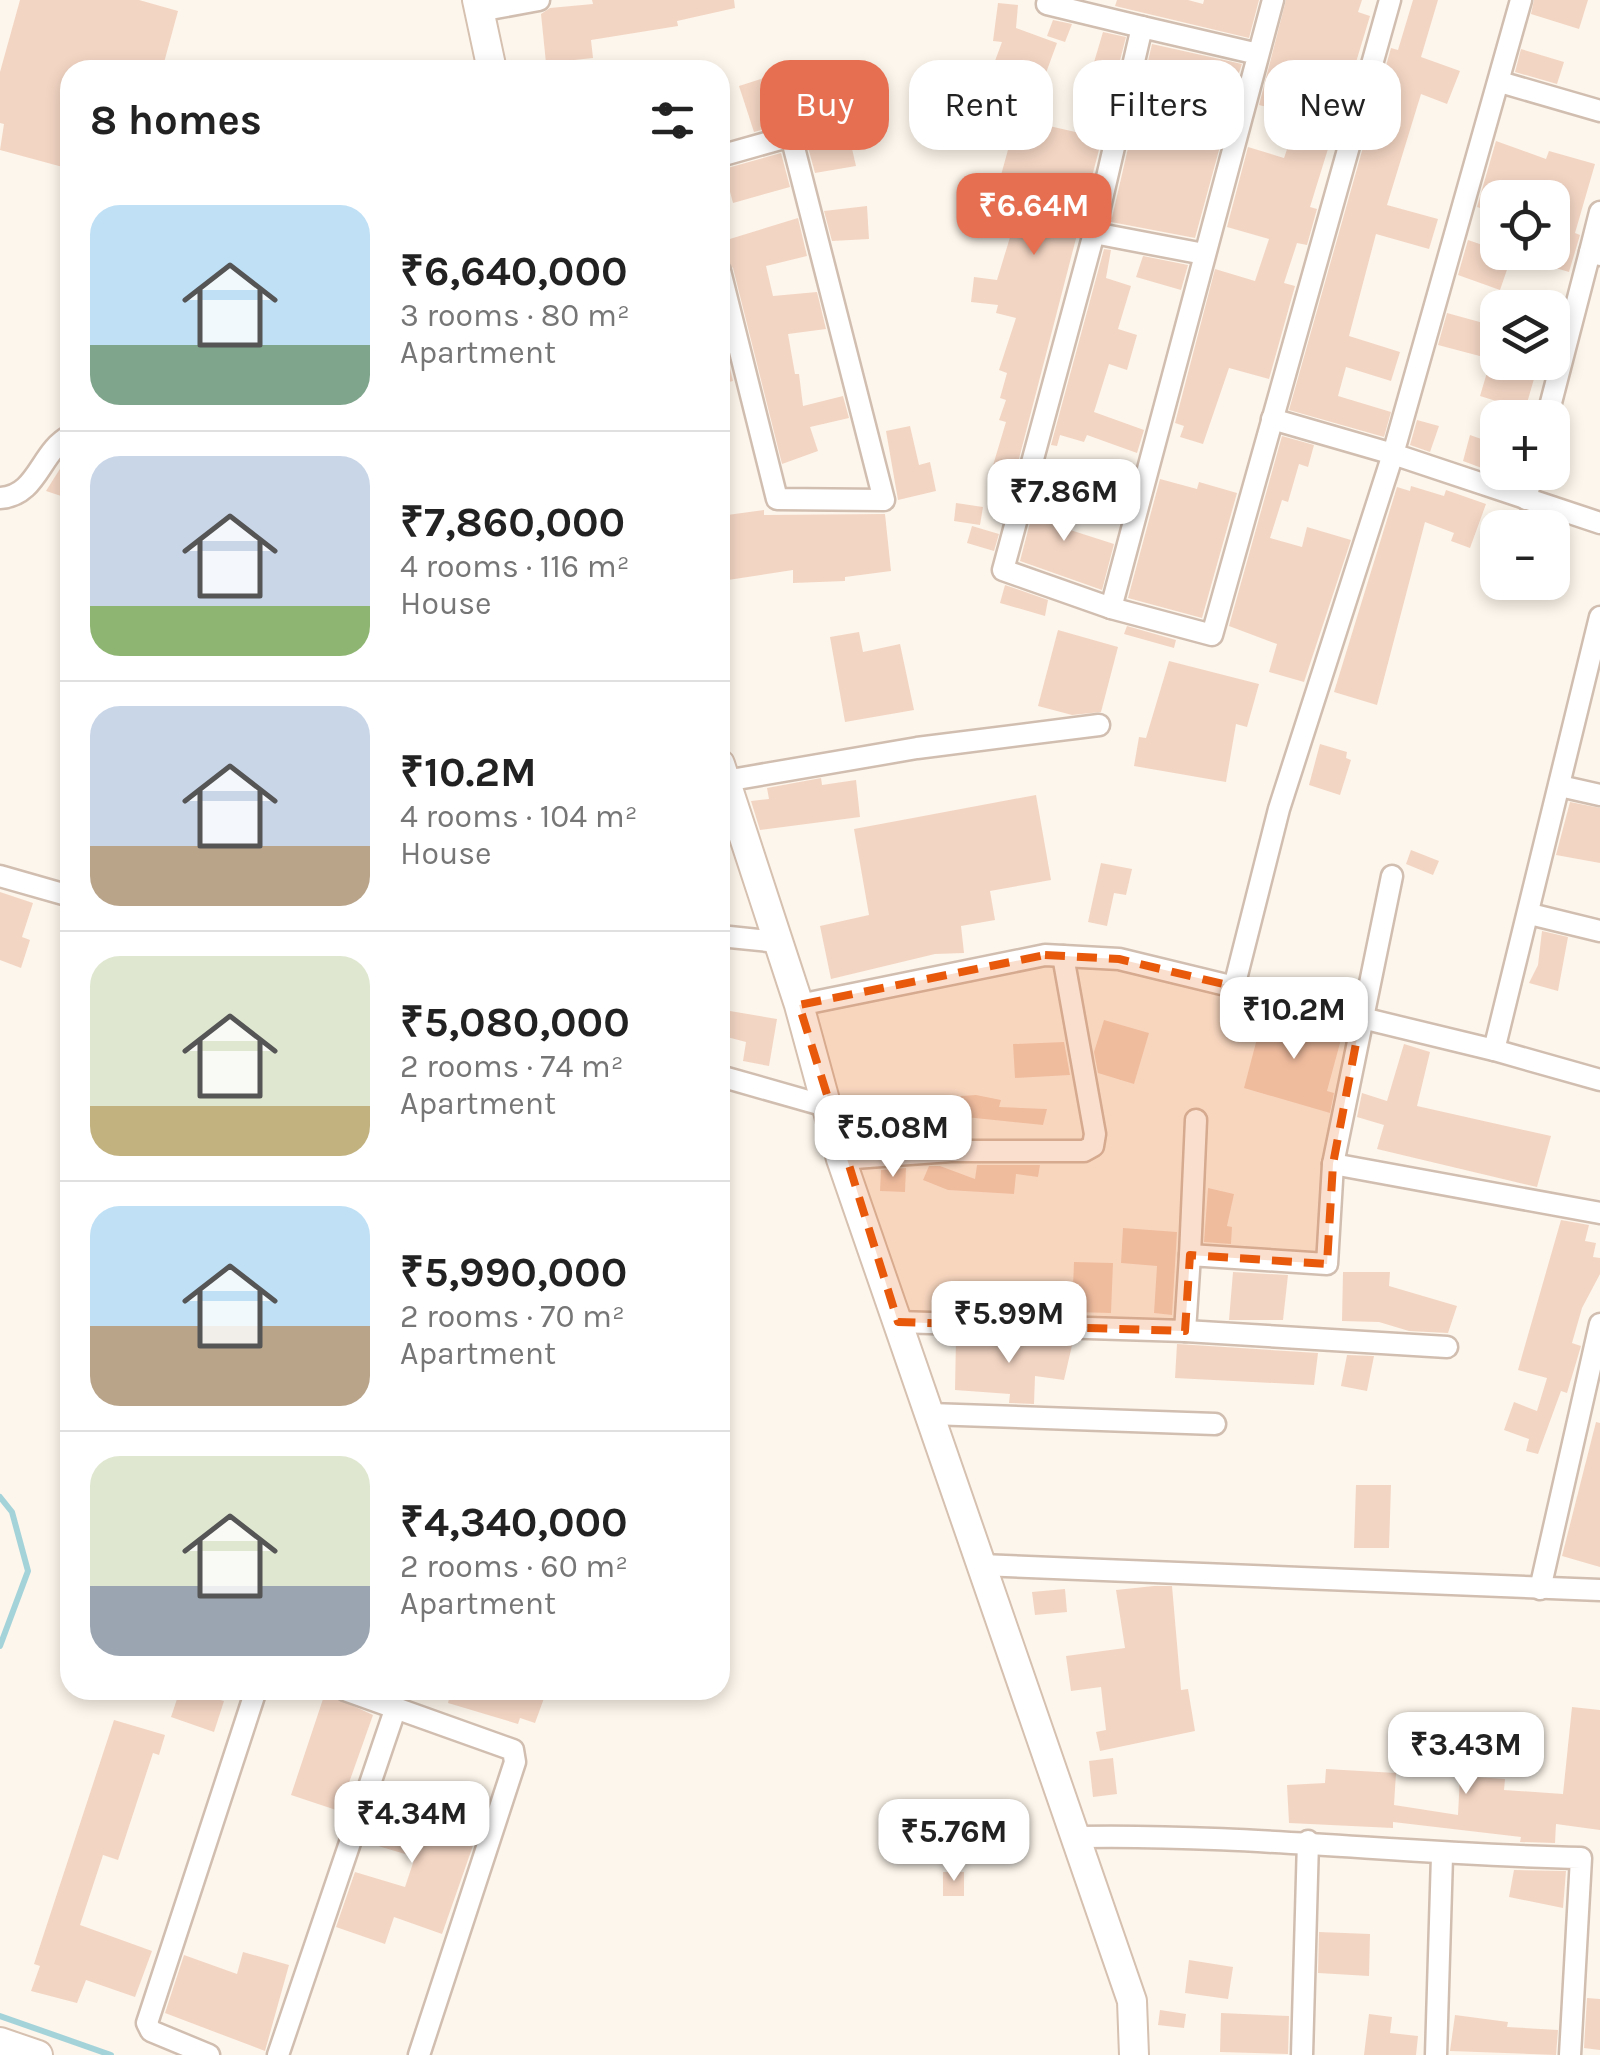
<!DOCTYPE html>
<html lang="en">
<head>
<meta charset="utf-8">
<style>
  :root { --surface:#fff; --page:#f6f6f6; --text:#222; --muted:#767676; --line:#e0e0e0; --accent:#e76f51 }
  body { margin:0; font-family:Karla,sans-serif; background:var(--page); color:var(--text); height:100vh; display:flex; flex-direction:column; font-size:38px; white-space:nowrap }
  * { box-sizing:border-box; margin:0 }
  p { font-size:32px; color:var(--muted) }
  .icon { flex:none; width:55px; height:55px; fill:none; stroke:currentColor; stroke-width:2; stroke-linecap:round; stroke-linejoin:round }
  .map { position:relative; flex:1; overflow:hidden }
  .details { position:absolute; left:60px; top:60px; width:670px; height:1640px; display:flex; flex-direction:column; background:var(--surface); border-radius:30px; box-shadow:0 5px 15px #0003 }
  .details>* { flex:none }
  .hud { position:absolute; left:760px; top:60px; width:690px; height:90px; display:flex; gap:20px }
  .controls { position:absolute; left:1480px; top:180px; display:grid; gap:20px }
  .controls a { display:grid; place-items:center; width:90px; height:90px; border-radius:20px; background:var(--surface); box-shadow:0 5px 15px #0003; font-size:50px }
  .price { position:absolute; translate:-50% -85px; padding:0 22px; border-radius:20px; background:#fff; color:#222; font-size:32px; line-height:65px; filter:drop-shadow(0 2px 5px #0008) }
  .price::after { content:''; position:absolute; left:50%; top:60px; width:30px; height:22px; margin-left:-15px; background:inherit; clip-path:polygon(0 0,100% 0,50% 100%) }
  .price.on { background:var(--accent); color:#fff }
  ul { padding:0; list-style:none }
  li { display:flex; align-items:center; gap:30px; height:250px; padding:0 30px }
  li+li { border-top:2px solid var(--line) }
  li span { display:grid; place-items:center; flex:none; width:280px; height:200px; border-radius:30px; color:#555 }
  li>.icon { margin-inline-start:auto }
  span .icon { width:120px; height:120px; fill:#fffc; stroke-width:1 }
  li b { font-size:42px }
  h2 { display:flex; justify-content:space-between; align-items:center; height:120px; padding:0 30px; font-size:42px }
  .pill { padding:0 35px; border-radius:30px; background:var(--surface); box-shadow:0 5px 15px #0003; font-size:35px; line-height:90px }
  .pill.on { background:var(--accent); color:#fff }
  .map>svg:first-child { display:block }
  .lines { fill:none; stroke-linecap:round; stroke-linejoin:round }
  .stream { stroke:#a5d3da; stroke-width:6 }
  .building { fill:#f3d5c3 }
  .street-casing { stroke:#d1beb0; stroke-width:25 }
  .secondary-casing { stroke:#d6c0b0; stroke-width:32 }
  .street { stroke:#fff; stroke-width:20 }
  .secondary { stroke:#fff; stroke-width:28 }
  .marked { fill:#e8590c; fill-opacity:0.2; stroke:#e8590c; stroke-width:8; stroke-dasharray:20 12; stroke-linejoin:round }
</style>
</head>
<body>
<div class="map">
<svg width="1600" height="2055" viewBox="0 0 1600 2055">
  <rect width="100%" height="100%" fill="#fdf6ec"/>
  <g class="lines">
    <g class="stream">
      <path d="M0,1497l12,15 16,59 -28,75"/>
      <path d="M0,2016l111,39"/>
    </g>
  </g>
  <g class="building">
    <path d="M20,0h119l39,11 -16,59h-92v99l-70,-19 4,-26 -4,-1v-51z"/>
    <path d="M592,0h142l1,8 -58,13 1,5 -87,14 2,18 -47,5 -5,-49 9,-6 43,-4z"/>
    <path d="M1117,0h71l15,4 1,-4h55l-10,38 -134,-32z"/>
    <path d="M1286,0h76l-4,12 12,4 -20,66 -18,-5 -5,29 13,4 -30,97 7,2 -10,36 -10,-2 -13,40 11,3 -26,93 -40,-11 -26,76 -23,-7 4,-11 -9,-3 40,-154 40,12 14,-42 -42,-12 21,-80 36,11 15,-43 -40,-10z"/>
    <path d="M1413,0h25l-17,57 39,14 -13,33 -26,-10 -34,111 51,14 -9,30 -53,-15 -27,102 51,16 -9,29 -45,-14 -8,29 53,16 -7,25 -95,-27 102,-362 7,2z"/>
    <path d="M1534,0h54l-9,29 -48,-15z"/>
    <path d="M998,3l20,2 -2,23 41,15 -14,38 -13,-9 -4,9 -34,-12 10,-27 -9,-1z"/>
    <path d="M1053,20l19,4 -7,18 -18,-6z"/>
    <path d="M1103,32l23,5 -10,39 -24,-7z"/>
    <path d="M1152,44l90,20 -25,73 5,2 -27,99 -84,-16z"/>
    <path d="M1521,49l43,13 -7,22 -42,-12z"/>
    <path d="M767,77l15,47 -28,8 -15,-46z"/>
    <path d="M1000,115l102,23 -88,340 -23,-6 15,-50 -7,-2 7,-20 -6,-2 7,-25 -8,-3 17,-52 -20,-5 2,-8 -27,-3 3,-25 23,3 21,-69 -25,-7 18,-65 -15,-3z"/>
    <path d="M847,127l9,39 -41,7 -10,-37z"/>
    <path d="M1496,141l50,18 3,-8 46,13 -20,69 5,2 -11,37 -50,-15v-5h33v-54h-54v16l-21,-7z"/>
    <path d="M781,153l9,34 -57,16 -9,-34z"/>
    <path d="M867,206l2,33 -37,2 -8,-30z"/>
    <path d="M798,218l9,38 -41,10 7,30 44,-4 9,37 -38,5 7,40h4l4,32 40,-10 6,22 -39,9 8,24 -36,13 -49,-196 -11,-10 -2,-16z"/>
    <path d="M1468,240l44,15 -12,35 -42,-15z"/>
    <path d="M1104,249l7,1 -5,28 25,8 -13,43 19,6 -10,35 -18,-6 -15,48 50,18 -7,23 -50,-18 -3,7 -24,-7 -3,11 -6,-1z"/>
    <path d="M1143,256l45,9 -7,25 -45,-13z"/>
    <path d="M1447,313l51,14v35l38,10 -11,38 -45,-14 11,-37 -53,-14z"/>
    <path d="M720,328l13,53 -13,3z"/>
    <path d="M1494,408l4,1v65l-35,-13 7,-26 14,5z"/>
    <path d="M1417,420l22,6 -9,26 -20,-7z"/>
    <path d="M910,426l9,39 11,-3 6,29 -38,9 -12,-69z"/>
    <path d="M1282,436l32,9 -6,22 -9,-3 -11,38 -6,-2 -12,38 32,9 5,-20 44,13 -47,142 -35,-10 8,-28 -48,-18z"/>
    <path d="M70,453v46l-24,-8z"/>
    <path d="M1103,479l26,8 -7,26 -26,-9z"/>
    <path d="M1160,479l37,10 2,-7 38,11 -35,125 -74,-20z"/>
    <path d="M1411,486l33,10 2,-6 40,14 -16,44 -19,-7 3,-8 -29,-11 -48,183 -43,-13 63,-205 13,4z"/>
    <path d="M1039,488l35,11 -10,29 50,16 -12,46 -82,-29z"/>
    <path d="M956,503l27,4 -3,18 -26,-4z"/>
    <path d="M764,510v5l121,-1 6,57 -46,6v4l-52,2v-13l-65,10 -8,-64z"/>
    <path d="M1517,510l5,2 48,16h-60z"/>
    <path d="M972,526l27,8 -5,17 -27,-8z"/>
    <path d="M1005,585l43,15 -3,16 -45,-13z"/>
    <path d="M1127,626l49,14 -2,8 -50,-14z"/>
    <path d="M1058,630l60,17 -17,65 -29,3 -34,-9z"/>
    <path d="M859,632l4,20 37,-8 14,66 -69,12 -15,-85z"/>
    <path d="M1169,661l90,23 -12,43 -11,-3 -10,58 -92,-16 5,-29 7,1z"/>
    <path d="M1320,744l27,8 -1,6 5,2 -11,35 -31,-10z"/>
    <path d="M821,778l1,7 34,-5 4,37 -100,13 -9,-29 18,-2 -2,-11z"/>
    <path d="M1036,795l15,85 -61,11 5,29 -34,6 3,27 -29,1 -104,25 -11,-53 49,-11 -15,-86z"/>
    <path d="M1570,802l30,6v55l-44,-8z"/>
    <path d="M1411,850l28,11 -6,14 -27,-11z"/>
    <path d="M1101,863l31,6 -6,26 -12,-2 -7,33 -19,-4z"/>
    <path d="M0,892l33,11 -11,34 8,3 -9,28 -21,-8z"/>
    <path d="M1542,931l26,6 -10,54 -29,-8 9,-18z"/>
    <path d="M730,1011l47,8 -8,47 -26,-5 3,-19 -23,-6z"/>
    <path d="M1264,1012l79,20 -16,59 7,2 -4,20 -86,-25z"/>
    <path d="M1104,1020l45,13 -15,51 -36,-11 -4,-21z"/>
    <path d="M1064,1042l6,33 -55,3 -2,-34z"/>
    <path d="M1404,1044l26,8 -13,54 134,30 -14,51 -160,-38 7,-24 -27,-8 5,-24 25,8z"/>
    <path d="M976,1095l25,5 -2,7 48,2 -4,16 -87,-9 5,-20z"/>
    <path d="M920,1100l3,30 -53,5 -3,-30z"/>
    <path d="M977,1165h63l-2,12 -22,-3 -2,20 -66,-4 -25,-10 6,-14h11l35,13z"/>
    <path d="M906,1168l-1,24 -25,-1 1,-21z"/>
    <path d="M1208,1188l26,6 -7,32 5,1 -1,17 -27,-2z"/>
    <path d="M1561,1220l28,5 -4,16 11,2 -3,14 7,1v16l-18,34 -10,35 9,3 -14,47 -6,-2 -23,63 -12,-3 3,-12 -25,-9 10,-28 23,9 10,-33 -29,-8z"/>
    <path d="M1123,1228l54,4 -5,83 -18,-2 3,-47 -36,-3z"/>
    <path d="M1074,1262l39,1 -2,50 -39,-1z"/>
    <path d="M1233,1272l55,3 -5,45h-54z"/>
    <path d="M1343,1272h47l-1,14 68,20 -9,27 -39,-2 -30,-9 -37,-1z"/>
    <path d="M956,1338l117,3 -9,39 -29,-4 -1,28 -25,-1 1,-9 -55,-4z"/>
    <path d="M1177,1344l141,9 -4,32 -139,-7z"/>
    <path d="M1347,1355l27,1 -7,35 -26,-5z"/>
    <path d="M1596,1422l4,1v144l-38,-11z"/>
    <path d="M1356,1485h35l-2,63h-35z"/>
    <path d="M1154,1586h18l9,104 7,-1 7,42 -95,20 -4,-19 10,-2 -5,-43 -30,4 -5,-35 59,-8 -9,-58z"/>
    <path d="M1065,1589l2,23 -32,3 -3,-23z"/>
    <path d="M180,1690l44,11 -10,31 -43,-15z"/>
    <path d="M430,1690h117l-12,33 -15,-5 -2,6 -70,-21 1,-4z"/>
    <path d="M325,1693l48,22 -34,96 -48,-16z"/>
    <path d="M1572,1707l28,3v120l-44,-6 -1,19 -35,-1 1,-5 -128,-15v6l-104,-5 -2,-38 38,-2 1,-14 70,4 -2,32 64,10 2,-39 45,3 -1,11 59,4z"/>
    <path d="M114,1720l51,15 -6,20 -6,-2 -35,107 -15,-5 -23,70 72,26 -17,46 -49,-17 -9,23 -46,-12 9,-25 -6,-2z"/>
    <path d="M1113,1758l4,36 -24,3 -4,-36z"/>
    <path d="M384,1786l99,31 -41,117 -48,-17 -9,27 -49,-17 19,-55 50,15 10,-30 -50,-15z"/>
    <path d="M1514,1870l52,1 -3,37 -54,-11z"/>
    <rect x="943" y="1872" width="21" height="24"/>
    <path d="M1319,1932l51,2 -1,42 -51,-3z"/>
    <path d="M243,1952l46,13 -24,86 -100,-38 19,-58 53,19z"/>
    <path d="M1189,1960l44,7 -5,32 -43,-6z"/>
    <path d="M1587,1998l13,1v51l-16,-2z"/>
    <path d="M1160,2010l26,4 -2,14 -26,-3z"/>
    <path d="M1221,2013l68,3 -1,38 -68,-2z"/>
    <path d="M1369,2014l23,3 -2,16 28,3 -2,19h-52z"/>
    <path d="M1455,2015l53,7 -1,5 51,3 -2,25 -106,-4z"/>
  </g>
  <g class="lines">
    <g class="street-casing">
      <g id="street">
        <path d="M1521,0l-128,454 207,69"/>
        <path d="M1047,4l95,23"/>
        <path d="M479,11l60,-11"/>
        <path d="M1258,54l-116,-27 -48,206 -91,337 108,38 162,-608"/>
        <path d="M1500,82l100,29"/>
        <path d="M720,156l71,-20 93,364 -107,-1 -57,-228"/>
        <path d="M1094,233l110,21"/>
        <path d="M1590,252l10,-40"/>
        <path d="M1547,418l43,-166 10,3"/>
        <path d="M0,498c38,-2 40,-47 70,-62"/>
        <path d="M1526,499l7,-27"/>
        <path d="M1111,608l101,27 178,-635"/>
        <path d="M725,781l192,-33 182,-23"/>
        <path d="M1560,786l40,9"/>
        <path d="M0,876l70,20"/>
        <path d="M1530,914l70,17"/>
        <path d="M720,936l58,6"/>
        <path d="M1234,987l45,-178 114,-355 -121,-35"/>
        <path d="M799,1005l246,-50 74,4 375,91 106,-433"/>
        <path d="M1494,1050l106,30"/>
        <path d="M720,1076l109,31"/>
        <path d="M841,1159l110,-8h133l9,-5 2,-12 -32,-178"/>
        <path d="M1333,1164l267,49"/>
        <path d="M1190,1255l6,-135"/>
        <path d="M898,1322l287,9 5,-76 137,9 6,-100 59,-288"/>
        <path d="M1185,1331l262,16"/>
        <path d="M930,1414l285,10"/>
        <path d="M981,1565l619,25"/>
        <path d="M1540,1589l60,-265"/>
        <path d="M345,1690l168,60 2,12 -96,293"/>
        <path d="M1078,1837c168,-3 335,18 503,21l-11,197"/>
        <path d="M209,2055l-58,-24 -4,-8 109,-333"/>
        <path d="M278,2055l118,-348"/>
        <path d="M1302,2055l6,-214"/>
        <path d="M1436,2055l6,-199"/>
      </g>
    </g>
    <g class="secondary-casing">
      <g id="secondary">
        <path d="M477,0l15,70"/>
        <path d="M720,764l79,241 42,154 291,842 2,54"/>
        <path d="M0,2042l38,13"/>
      </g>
    </g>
    <use href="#street" class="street"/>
    <use href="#secondary" class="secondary"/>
  </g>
  <path class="marked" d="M1045,955l74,4 242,58 -28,147 -6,100 -137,-9 -5,76 -287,-9 -99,-317z"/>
</svg>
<div class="controls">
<a><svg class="icon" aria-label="locate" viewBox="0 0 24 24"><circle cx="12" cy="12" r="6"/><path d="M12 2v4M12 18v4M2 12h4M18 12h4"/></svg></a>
<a><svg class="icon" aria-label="layers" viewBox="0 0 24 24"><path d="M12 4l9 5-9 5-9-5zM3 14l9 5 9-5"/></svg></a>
<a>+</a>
<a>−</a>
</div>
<b class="price on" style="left:1034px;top:258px">₹6.64M</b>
<b class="price" style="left:1064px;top:544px">₹7.86M</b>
<b class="price" style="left:1294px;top:1062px">₹10.2M</b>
<b class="price" style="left:893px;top:1180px">₹5.08M</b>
<b class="price" style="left:1009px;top:1366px">₹5.99M</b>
<b class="price" style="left:1466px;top:1797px">₹3.43M</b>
<b class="price" style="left:412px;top:1866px">₹4.34M</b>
<b class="price" style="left:954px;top:1884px">₹5.76M</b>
<div class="hud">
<a class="pill on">Buy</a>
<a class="pill">Rent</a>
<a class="pill">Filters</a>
<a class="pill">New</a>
</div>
<section class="details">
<h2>8 homes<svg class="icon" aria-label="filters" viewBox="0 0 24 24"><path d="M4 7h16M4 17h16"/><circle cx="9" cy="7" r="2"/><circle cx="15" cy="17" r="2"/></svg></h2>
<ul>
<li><span style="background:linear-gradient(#bfe0f5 70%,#7fa58c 0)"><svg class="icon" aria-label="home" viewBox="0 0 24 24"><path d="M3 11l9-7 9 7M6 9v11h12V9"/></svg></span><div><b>₹6,640,000</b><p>3 rooms · 80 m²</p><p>Apartment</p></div></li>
<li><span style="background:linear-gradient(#c9d6e8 75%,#8fb573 0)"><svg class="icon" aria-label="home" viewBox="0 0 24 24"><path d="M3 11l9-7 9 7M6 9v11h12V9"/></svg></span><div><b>₹7,860,000</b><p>4 rooms · 116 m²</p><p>House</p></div></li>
<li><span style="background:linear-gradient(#c9d6e8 70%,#b9a48a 0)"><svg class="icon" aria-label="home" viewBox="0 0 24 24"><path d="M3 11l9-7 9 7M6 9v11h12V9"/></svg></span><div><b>₹10.2M</b><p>4 rooms · 104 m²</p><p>House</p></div></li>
<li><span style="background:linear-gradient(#dfe7d0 75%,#c2b280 0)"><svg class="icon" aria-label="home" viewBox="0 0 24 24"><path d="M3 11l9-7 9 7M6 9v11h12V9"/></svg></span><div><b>₹5,080,000</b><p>2 rooms · 74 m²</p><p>Apartment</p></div></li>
<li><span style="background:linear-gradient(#bfe0f5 60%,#b9a48a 0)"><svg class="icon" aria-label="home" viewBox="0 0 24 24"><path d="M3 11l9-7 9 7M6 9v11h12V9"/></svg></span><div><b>₹5,990,000</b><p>2 rooms · 70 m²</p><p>Apartment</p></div></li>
<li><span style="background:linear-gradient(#dfe7d0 65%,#9aa5b1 0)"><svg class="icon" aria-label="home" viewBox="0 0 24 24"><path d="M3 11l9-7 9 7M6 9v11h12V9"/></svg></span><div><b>₹4,340,000</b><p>2 rooms · 60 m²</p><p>Apartment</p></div></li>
</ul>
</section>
</div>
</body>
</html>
